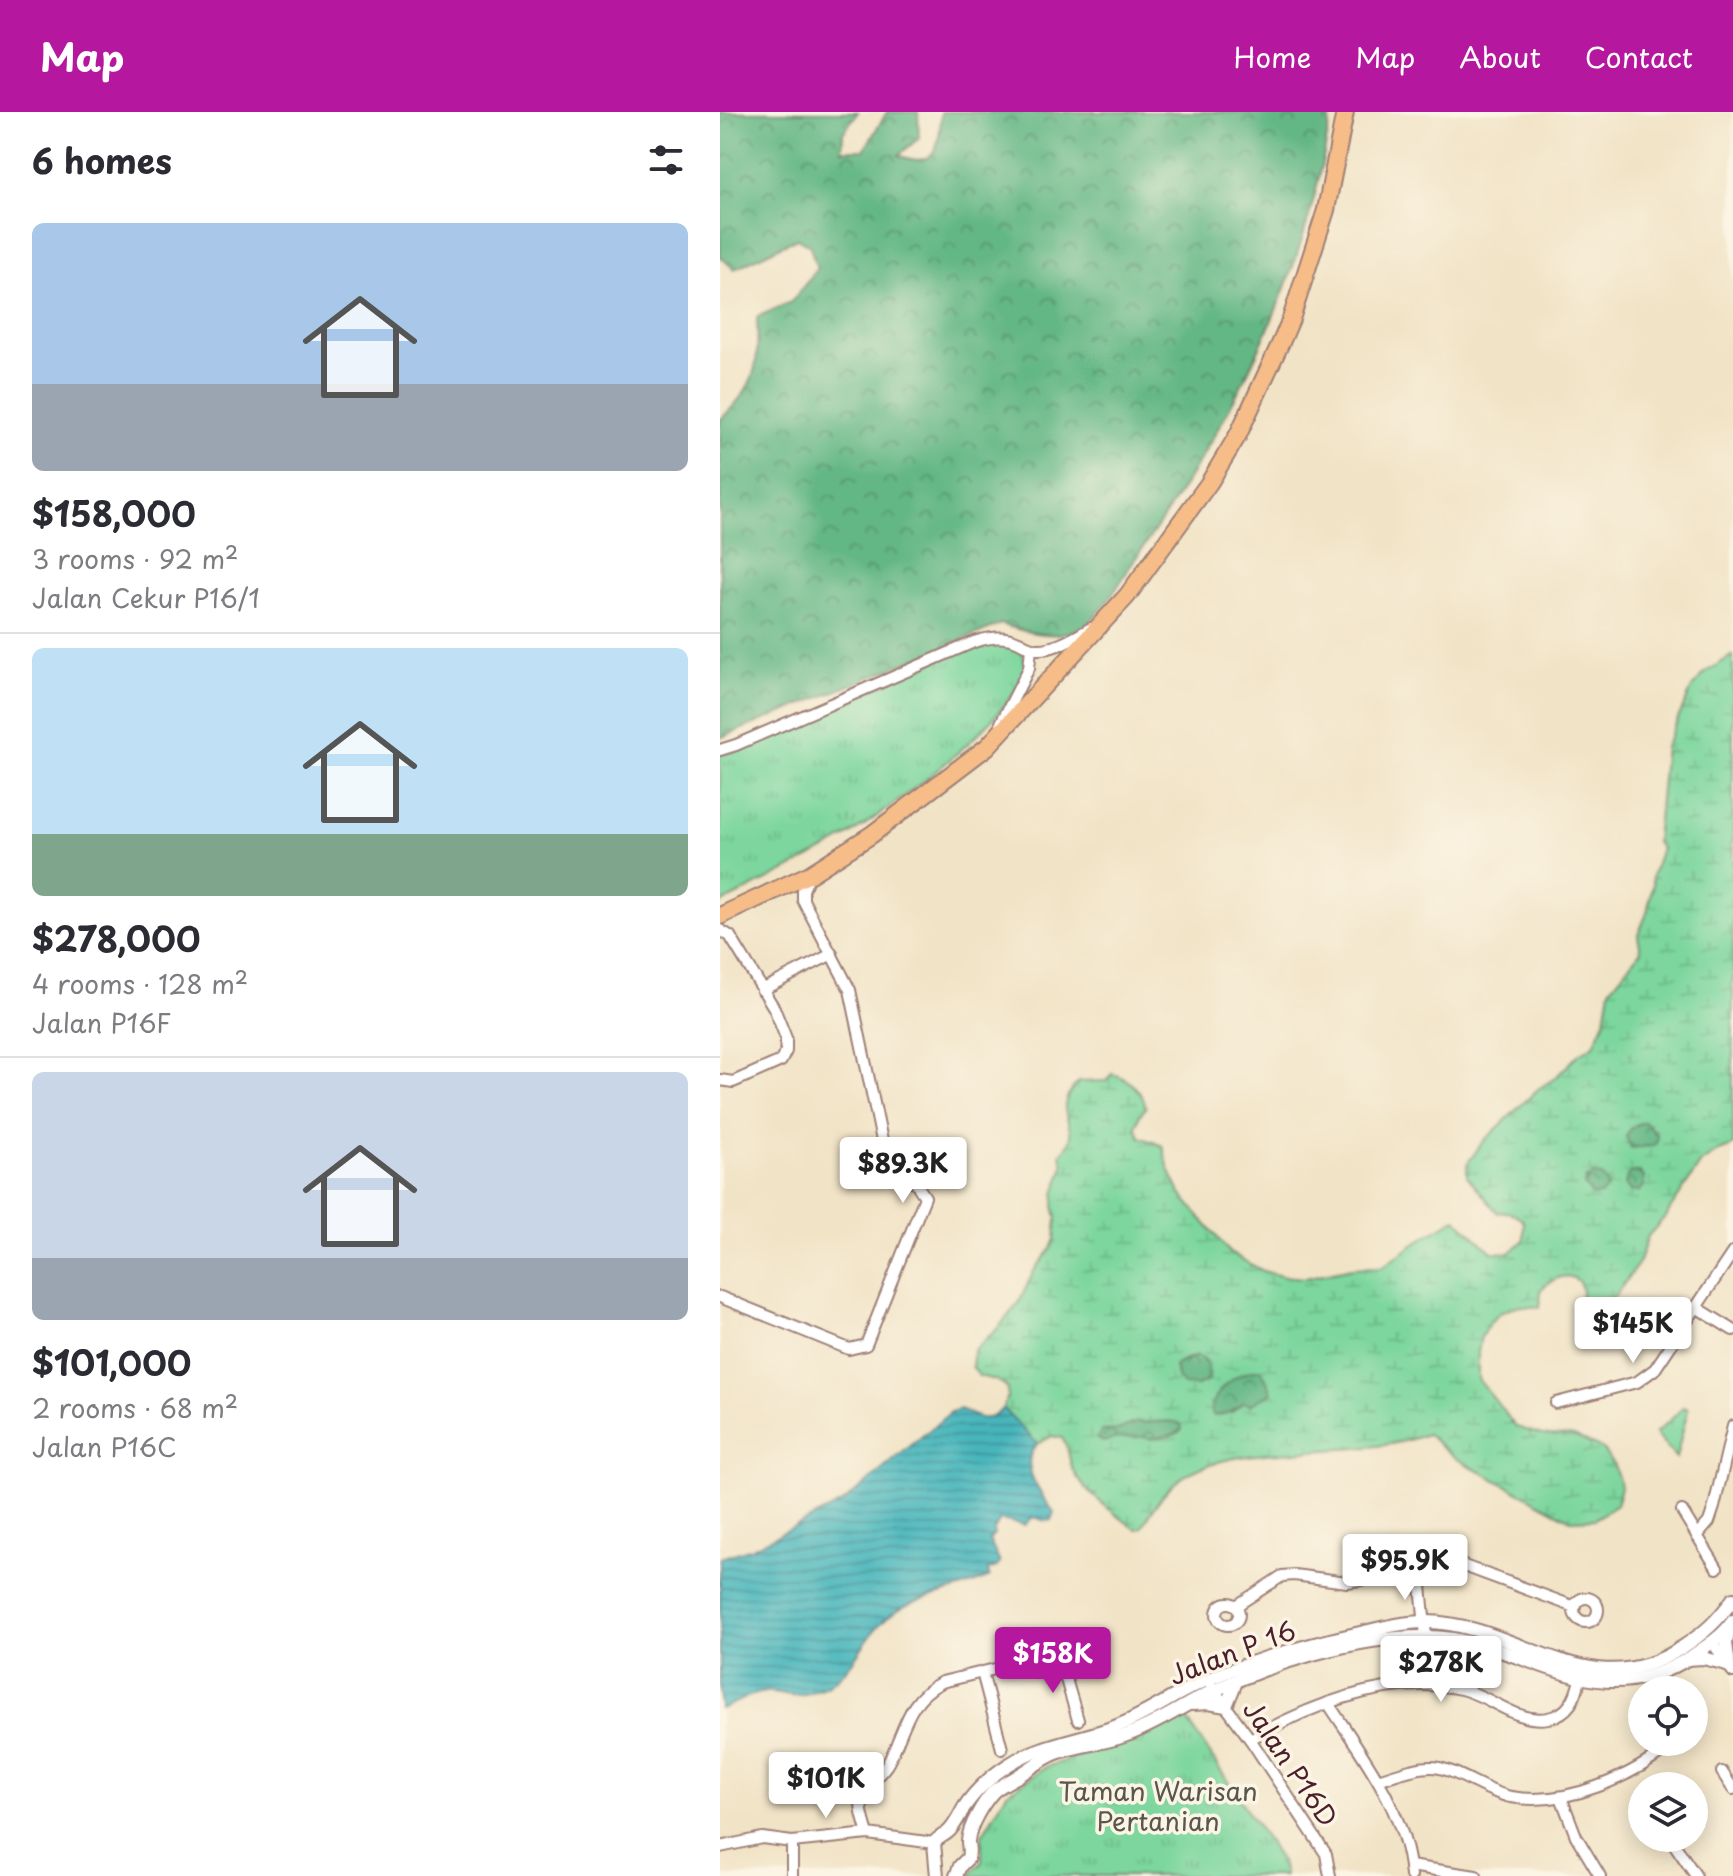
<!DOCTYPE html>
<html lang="en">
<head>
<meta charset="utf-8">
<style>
  :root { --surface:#fff; --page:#f7f7f7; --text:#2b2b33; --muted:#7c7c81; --line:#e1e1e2; --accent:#b5179e }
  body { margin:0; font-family:"Playpen Sans",sans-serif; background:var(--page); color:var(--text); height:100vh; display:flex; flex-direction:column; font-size:30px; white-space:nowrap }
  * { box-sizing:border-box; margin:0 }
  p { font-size:26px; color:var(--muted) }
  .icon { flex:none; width:44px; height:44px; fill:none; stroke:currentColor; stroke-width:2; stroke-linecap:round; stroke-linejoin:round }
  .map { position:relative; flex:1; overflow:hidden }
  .side { display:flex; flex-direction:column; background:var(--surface); width:720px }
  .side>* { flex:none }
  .fabs { position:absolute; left:908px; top:1564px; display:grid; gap:16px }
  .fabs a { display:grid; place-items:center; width:80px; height:80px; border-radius:50%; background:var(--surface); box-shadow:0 4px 20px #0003; font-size:40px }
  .price { position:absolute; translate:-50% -68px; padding:0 18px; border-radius:8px; background:#fff; color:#222; font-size:26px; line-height:52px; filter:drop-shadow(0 2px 4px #0008) }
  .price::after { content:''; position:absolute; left:50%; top:48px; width:24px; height:18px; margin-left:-12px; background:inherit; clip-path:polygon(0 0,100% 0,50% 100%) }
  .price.on { background:var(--accent); color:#fff }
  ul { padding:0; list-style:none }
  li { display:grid; align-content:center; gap:16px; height:424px; padding:0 32px }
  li+li { border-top:2px solid var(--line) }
  li span { display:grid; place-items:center; height:248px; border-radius:12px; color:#555 }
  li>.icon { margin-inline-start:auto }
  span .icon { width:144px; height:144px; fill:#fffc; stroke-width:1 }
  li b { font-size:34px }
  h2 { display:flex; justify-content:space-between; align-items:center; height:96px; padding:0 32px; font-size:34px }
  header { display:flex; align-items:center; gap:48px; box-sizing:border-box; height:112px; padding:0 40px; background:var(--accent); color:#fff }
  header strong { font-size:38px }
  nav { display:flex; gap:44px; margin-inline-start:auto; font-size:28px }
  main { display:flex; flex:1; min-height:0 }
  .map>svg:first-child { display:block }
  .grass { fill:url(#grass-tufts); stroke:#627a64; stroke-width:2 }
  .forest { fill:url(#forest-crowns); stroke:#576b58; stroke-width:2 }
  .wetland { fill:url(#wetland-marsh); stroke:#627a64; stroke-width:2; fill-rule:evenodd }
  .water { fill:url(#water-rules); stroke:#486a74; stroke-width:2 }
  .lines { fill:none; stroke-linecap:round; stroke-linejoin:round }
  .minor-casing { stroke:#9e8178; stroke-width:14 }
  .tertiary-casing { stroke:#9e8178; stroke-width:16 }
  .primary-casing { stroke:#9e8178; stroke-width:20 }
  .minor { stroke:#fff; stroke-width:10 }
  .tertiary { stroke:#fff; stroke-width:12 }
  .primary { stroke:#f7bd88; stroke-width:16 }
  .labels { text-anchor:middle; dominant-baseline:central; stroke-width:7; stroke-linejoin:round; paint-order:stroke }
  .street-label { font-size:26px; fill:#4a1f2b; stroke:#fcf5e5 }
  .park-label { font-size:26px; fill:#59564d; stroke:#fcf5e5 }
</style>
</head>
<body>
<header>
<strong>Map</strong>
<nav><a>Home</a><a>Map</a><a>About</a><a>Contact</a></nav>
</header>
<main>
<section class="side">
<h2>6 homes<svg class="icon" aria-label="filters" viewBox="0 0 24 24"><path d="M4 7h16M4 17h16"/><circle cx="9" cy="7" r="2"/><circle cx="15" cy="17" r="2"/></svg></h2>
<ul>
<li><span style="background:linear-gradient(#a9c7e8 65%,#9aa5b1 0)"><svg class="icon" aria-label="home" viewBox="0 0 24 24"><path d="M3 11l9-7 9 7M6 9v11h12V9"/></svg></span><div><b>$158,000</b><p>3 rooms · 92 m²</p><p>Jalan Cekur P16/1</p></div></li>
<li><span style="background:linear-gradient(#bfe0f5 75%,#7fa58c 0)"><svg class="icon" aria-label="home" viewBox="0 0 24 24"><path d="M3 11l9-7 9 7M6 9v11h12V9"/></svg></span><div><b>$278,000</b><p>4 rooms · 128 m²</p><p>Jalan P16F</p></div></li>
<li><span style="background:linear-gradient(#c9d6e8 75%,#9aa5b1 0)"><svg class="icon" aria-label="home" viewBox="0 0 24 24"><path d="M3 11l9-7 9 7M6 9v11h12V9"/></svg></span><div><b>$101,000</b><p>2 rooms · 68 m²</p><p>Jalan P16C</p></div></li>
</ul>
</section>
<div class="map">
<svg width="1013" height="1764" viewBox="0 0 1013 1764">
  <defs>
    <pattern id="grass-tufts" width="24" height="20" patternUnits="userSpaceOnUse" patternTransform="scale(2)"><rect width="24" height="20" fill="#7bd69d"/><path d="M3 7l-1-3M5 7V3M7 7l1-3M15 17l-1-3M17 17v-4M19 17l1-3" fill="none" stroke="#6cb787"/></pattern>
    <pattern id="forest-crowns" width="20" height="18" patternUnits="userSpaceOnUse" patternTransform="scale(2)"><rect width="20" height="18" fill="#64b784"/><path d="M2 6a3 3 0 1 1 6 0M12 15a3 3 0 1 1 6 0" fill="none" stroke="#54946c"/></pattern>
    <pattern id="wetland-marsh" width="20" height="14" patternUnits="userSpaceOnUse" patternTransform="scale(2)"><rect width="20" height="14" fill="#7bd69d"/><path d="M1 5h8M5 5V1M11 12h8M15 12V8" fill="none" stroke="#6cb787"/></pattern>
    <pattern id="water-rules" width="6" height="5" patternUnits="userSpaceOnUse" patternTransform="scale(2)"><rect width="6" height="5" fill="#46b6bc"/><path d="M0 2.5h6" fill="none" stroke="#3c9399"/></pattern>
  </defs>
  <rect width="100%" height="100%" fill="#fcf5e5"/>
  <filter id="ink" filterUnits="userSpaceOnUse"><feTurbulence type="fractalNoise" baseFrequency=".0125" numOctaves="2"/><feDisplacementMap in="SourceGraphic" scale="16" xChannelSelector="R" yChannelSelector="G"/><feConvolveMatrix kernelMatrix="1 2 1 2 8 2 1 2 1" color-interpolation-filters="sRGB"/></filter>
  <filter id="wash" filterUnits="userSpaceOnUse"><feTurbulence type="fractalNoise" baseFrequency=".006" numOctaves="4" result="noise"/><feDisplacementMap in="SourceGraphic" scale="32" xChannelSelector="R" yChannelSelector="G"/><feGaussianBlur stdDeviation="1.8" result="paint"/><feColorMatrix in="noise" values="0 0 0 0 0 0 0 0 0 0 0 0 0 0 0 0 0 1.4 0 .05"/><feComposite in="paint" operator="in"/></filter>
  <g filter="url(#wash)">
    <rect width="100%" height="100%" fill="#f1e3c6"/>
    <g class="grass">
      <path d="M271,528c9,2 22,1 28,8 40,42 -135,164 -165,184 -42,28 -90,48 -134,72v-150l17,-3 220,-100z"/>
      <path d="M964,1295l4,2 -12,49 -21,-24z"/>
      <path d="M466,1606l95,144 3,14h-315l13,-14v-27l25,-42 39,-26 105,-35 17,-12z"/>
    </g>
    <g class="forest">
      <path d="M0,0h138l-15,21 -1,17h22l23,-38h31l1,26 -20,17c39,17 41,-14 42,-43h390c-22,163 -102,314 -196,447 -15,22 -32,58 -57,70 -24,11 -54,3 -77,-5l-281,114v-318c37,-36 39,-52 37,-103l34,-15 26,-33 -7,-23 -13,-8 -63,31 -14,-13z"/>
      <path d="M925,1010l12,13v7l-4,4 -22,2 -5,-11c4,-9 9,-14 19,-15z"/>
      <circle cx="915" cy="1070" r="10"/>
      <circle cx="876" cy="1073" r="11"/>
      <path d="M477,1244c11,6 13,12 11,25l-11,5h-14l-6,-8 -2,-13z"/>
      <path d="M541,1257l11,23 -22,13 -6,-2c-10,7 -18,13 -30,13l-3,-4c3,-25 26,-40 50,-43z"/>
      <path d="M418,1310c14,2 31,-4 43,2l1,5c-16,15 -57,7 -79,13l-5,-4 2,-7 17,-1z"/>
    </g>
    <path class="wetland" d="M1013,543v491l-14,5 -18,12 -36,54 -17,19 -10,28 -31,43h-18l-9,-3c10,-31 -20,-36 -39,-14l-1,17 -24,-1 -16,7 -12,12 -7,12 -3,15v27l38,48 26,8 32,1 28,13 12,16 7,22 -5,18 -21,14 -24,1 -114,-61 -30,-25c-73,30 -201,0 -257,53 -12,12 -20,26 -28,41l-6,1 -6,-4c-19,-15 -47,-33 -57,-56 -5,-10 -3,-21 -11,-31l-10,-2 -15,8 -34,-36c13,-25 -4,-28 -24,-32l-7,-10 2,-16 24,-22 20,-24 17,-35 15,-18 5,-12 2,-21 -3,-12 1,-13 9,-27 -3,-12c28,-27 -17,-40 18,-72l28,-1 5,-7c17,4 31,17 34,34l-6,6 -4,13 4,10 23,9 6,24 11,23 50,60 33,18 18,5 24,2 47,-10 30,-1 44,-31 30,-17 36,33 18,1 14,-13v-18c-7,-9 -15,-12 -26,-9l-31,-37v-12l16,-22 55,-53 17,-11 23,-23 16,-10 11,-24 5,-32 31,-38 -3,-16 9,-22 6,-29 -1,-8 9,-28 -5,-6 9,-95 27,-59 14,-16zM925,1010l12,13v7l-4,4 -22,2 -5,-11c4,-9 9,-14 19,-15zM912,1060h8l4,5v9l-6,6 -8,-1 -5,-6 2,-9zM874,1063l7,1 6,6v7l-7,6 -7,1 -9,-11 2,-7zM477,1244c11,6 13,12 11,25l-11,5 -14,-1 -6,-7 -2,-12 10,-7zM541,1257l11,23 -22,13 -6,-3 -12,10 -18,4 -3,-4c3,-25 26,-40 50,-43zM418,1310c14,2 31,-4 43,2l1,5 -6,5 -24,5c-13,-5 -36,-1 -49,3l-5,-3 3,-8 16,-1z"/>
    <path class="water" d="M283,1296l34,36c-20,20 3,50 17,68l-3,8c-13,4 -14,-11 -26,5l-25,-5 -6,10v5l-5,5 11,23 -3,4 -9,3 1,7c-31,16 -69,17 -97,37 -29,20 -36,56 -66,72 -10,5 -25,10 -36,9 -8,-1 -16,-4 -25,-3 -18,2 -29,12 -45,17v-151l32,-10 92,-46 107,-90 9,-3c17,9 28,16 43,-1z"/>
  </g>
  <g filter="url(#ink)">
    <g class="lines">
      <g class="minor-casing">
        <g id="minor">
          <path d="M281,611l28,-55 2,-20"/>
          <path d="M0,638l16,-5 238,-103c16,-5 30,-7 45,0 6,3 10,6 18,7 18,1 38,-12 54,-21"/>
          <path d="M0,818l10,6 44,72 12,30v13l-5,10 -48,21 -13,-2"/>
          <path d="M42,878l70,-36"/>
          <path d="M0,1185l129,52 17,-4 59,-148 -9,-14 -28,-14 -38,-179 -47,-90v-10l6,-14"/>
          <path d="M976,1195l37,23"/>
          <path d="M836,1291l81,-21 18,-13 78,-117"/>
          <path d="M962,1399l35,57"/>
          <path d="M977,1424l12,-14 5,-15 19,-81"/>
          <path d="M699,1453l7,72"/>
          <circle cx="866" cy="1498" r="12"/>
          <circle cx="508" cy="1502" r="11"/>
          <path d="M516,1494l46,-30 12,-1 53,7 14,-2 27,-10 68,-7 119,44"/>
          <path d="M992,1530l21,30"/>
          <path d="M262,1560l20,77"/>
          <path d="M491,1574l39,53 76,115 4,22"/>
          <path d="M608,1591c34,52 78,108 83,173"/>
          <path d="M974,1614l8,-7"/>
          <path d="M530,1627c61,-34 140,-65 211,-50 28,6 57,35 87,29 21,-4 28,-20 32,-39"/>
          <path d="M1002,1660l11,17"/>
          <path d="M658,1668c16,-5 36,-13 53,-13 23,0 56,26 80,30 55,10 122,-20 164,-55"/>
          <path d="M841,1685l15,39 24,40"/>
          <path d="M148,1722c-3,-11 -9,-25 -6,-36 3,-15 19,-22 26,-35 17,-32 18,-63 54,-81l114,-28 4,5 18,61"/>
          <path d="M950,1726l26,38"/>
          <path d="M0,1735l42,-9 30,4 76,-8 66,9"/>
          <path d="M690,1754l66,10"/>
          <path d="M72,1764v-34"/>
        </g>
      </g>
      <g class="tertiary-casing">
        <g id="tertiary">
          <path d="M967,1547l16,-1 24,6"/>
          <path d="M1009,1554l-3,-23 4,-18"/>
          <path d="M473,1592l16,-1 17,3 10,-24"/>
          <path d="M217,1764l-3,-33c5,-7 8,-6 14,-11 7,-6 12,-18 17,-26 10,-15 27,-31 43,-41 34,-22 72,-25 109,-39 32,-12 60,-34 92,-47 48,-20 100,-35 151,-46 21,-5 44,-11 66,-11 91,1 164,87 255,26 22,-14 37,-27 52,-49"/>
          <path d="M236,1764l4,-10 8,-8c2,-7 0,-11 0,-17 1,-15 15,-38 25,-49 6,-6 17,-11 25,-16 12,-7 24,-17 36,-22 22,-9 48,-10 70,-18 30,-10 58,-30 87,-44 61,-29 146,-56 215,-55 98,0 167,85 266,19 15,-10 31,-20 41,-35"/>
        </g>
      </g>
      <g class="primary-casing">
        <path id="primary" d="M0,804l90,-42 61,-39 116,-88 140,-151 82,-113 29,-48 44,-95 9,-21 35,-109 19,-98"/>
      </g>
      <use href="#minor" class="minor"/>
      <use href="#tertiary" class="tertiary"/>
      <use href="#primary" class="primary"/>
    </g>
  </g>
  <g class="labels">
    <g class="street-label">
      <text transform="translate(512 1540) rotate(-21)">Jalan P 16</text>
      <text transform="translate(571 1651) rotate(56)">Jalan P16D</text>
    </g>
    <g class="park-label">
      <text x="438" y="1678">Taman Warisan<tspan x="438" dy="30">Pertanian</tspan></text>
    </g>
  </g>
</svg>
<div class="fabs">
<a><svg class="icon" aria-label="locate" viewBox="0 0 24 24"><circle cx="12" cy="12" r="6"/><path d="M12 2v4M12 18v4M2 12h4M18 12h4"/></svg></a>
<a><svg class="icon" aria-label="layers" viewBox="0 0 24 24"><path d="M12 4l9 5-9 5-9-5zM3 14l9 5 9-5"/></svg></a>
</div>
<b class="price" style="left:183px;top:1093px">$89.3K</b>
<b class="price" style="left:913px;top:1253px">$145K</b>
<b class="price" style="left:685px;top:1490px">$95.9K</b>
<b class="price on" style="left:333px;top:1583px">$158K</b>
<b class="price" style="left:721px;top:1592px">$278K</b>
<b class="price" style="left:106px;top:1708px">$101K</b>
</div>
</main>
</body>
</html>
